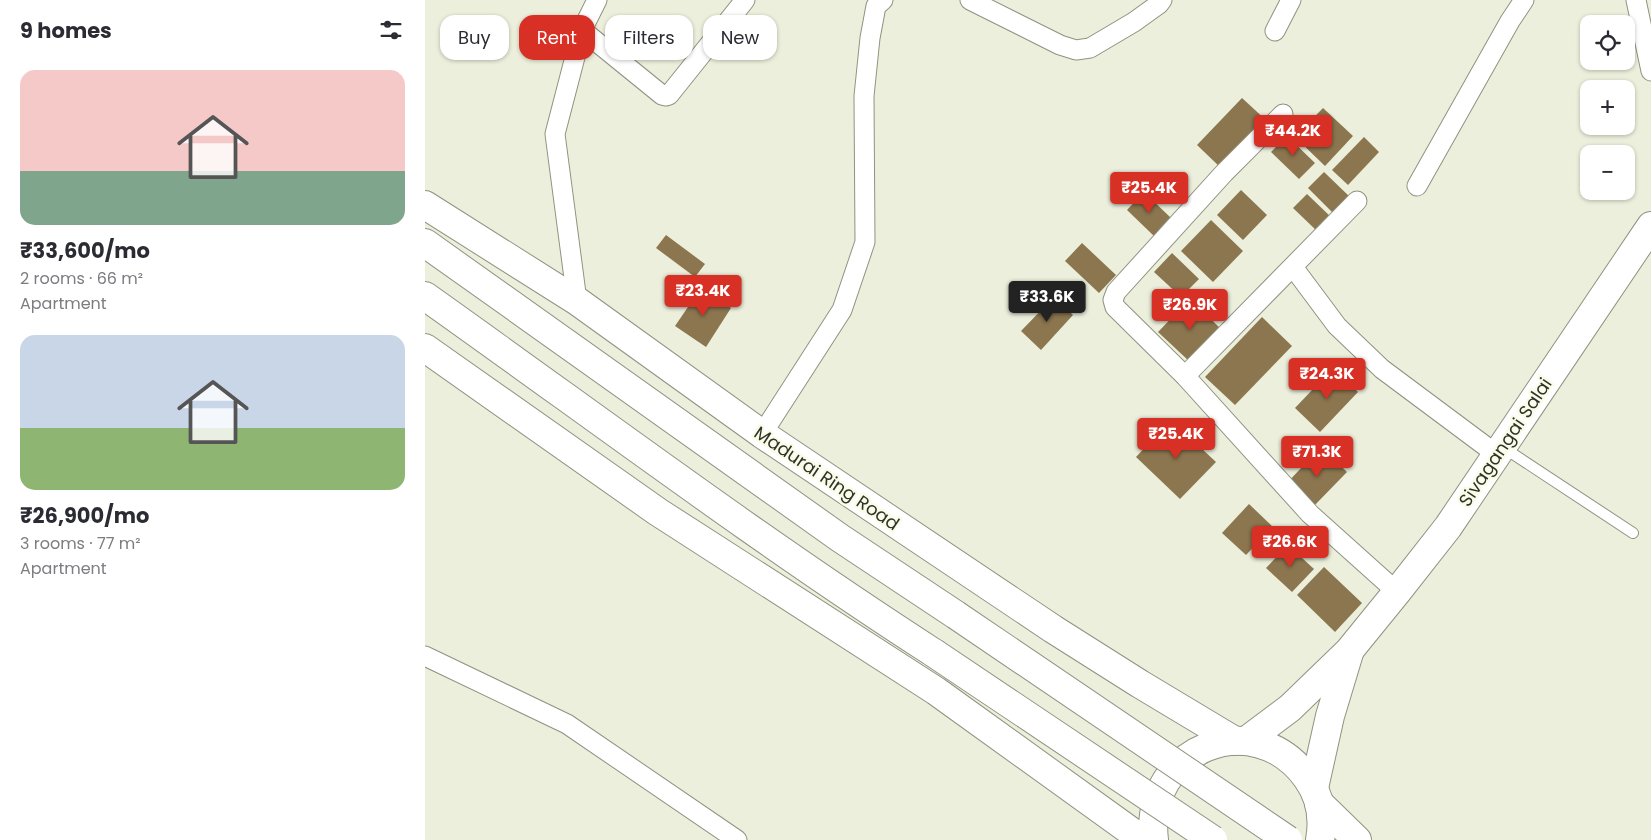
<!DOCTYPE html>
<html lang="en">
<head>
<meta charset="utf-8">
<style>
  :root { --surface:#fff; --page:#f2f2f3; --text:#2b2b33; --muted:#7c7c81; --accent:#d93025 }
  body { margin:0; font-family:Poppins,sans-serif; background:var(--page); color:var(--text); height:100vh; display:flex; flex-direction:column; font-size:19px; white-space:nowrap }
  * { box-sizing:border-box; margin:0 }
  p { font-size:16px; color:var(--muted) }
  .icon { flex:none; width:28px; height:28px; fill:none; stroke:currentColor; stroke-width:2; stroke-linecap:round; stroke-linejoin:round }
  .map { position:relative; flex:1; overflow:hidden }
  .sheet { display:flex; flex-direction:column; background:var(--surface); width:425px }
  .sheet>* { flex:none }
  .top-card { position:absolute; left:15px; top:15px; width:475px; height:45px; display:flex; gap:10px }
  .buttons { position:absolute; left:1155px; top:15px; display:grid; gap:10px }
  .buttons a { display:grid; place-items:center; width:55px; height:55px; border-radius:10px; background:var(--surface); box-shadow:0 1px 4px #0004; font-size:25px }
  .price { position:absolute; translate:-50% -42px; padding:0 11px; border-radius:5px; background:var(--accent); color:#fff; font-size:16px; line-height:32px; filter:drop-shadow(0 1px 2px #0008) }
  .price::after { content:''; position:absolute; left:50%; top:30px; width:15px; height:11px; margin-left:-8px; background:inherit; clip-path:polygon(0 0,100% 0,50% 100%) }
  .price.current { background:#222; color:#fff }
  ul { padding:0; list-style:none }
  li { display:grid; align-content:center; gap:10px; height:265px; padding:0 20px }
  li span { display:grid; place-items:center; height:155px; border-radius:15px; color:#555 }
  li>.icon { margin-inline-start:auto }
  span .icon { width:90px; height:90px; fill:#fffc; stroke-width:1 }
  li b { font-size:21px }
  h2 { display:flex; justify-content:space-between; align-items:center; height:60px; padding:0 20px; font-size:21px }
  .pill { padding:0 18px; border-radius:15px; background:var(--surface); box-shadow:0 1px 4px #0004; font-size:18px; line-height:45px }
  .pill.current { background:var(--accent); color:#fff }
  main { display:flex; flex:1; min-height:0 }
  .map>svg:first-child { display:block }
  .building { fill:#8c764f }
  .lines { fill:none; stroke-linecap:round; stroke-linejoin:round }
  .service-casing { stroke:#8f9380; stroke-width:12 }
  .minor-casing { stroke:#8f9380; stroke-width:21 }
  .primary-casing { stroke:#8f9380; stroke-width:30 }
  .trunk-casing { stroke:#8f9380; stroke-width:30 }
  .service { stroke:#fff; stroke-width:10 }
  .minor { stroke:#fff; stroke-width:19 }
  .primary { stroke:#fff; stroke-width:28 }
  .trunk { stroke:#fff; stroke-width:28 }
  .trunk-bridge-casing { stroke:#8f9380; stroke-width:30; stroke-linecap:butt }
  .trunk-bridge { stroke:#fff; stroke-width:28 }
  .labels { text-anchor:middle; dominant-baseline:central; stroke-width:5; stroke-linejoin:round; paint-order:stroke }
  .street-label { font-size:18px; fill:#31332b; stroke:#f9fde8 }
</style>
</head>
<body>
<main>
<section class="sheet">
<h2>9 homes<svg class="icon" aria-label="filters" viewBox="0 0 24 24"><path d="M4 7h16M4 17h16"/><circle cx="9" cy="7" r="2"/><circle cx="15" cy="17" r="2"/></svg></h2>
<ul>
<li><span style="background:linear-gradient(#f6c9c9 65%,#7fa58c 0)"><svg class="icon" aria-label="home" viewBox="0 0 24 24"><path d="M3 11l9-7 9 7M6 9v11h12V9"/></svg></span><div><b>₹33,600/mo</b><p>2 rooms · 66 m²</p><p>Apartment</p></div></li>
<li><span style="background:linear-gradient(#c9d6e8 60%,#8fb573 0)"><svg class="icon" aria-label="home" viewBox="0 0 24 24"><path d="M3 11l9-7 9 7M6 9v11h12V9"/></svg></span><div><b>₹26,900/mo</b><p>3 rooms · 77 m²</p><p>Apartment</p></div></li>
</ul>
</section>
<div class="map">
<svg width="1226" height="840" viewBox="0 0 1226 840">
  <rect width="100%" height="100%" fill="#ecefdb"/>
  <g class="building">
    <path d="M817,98l25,23 -46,47 -24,-23z"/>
    <path d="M898,108l30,28 -28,30 -30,-29z"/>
    <path d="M862,136l28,27 -16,16 -28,-27z"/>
    <path d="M939,137l15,15 -31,33 -16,-15z"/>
    <path d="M899,172l27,26 -16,17 -27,-27z"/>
    <path d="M816,190l26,25 -24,25 -26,-25z"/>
    <path d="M719,192l27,26 -17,18 -27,-26z"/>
    <path d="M882,194l25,24 -14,14 -25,-24z"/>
    <path d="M786,220l32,31 -30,31 -32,-31z"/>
    <path d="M241,235l39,29 -10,13 -39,-29z"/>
    <path d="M657,243l34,32 -17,18 -34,-32z"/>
    <path d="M747,253l27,26 -18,18 -27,-25z"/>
    <path d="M276,288l30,20 -25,39 -31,-21z"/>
    <path d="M629,297l19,18 -32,35 -20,-19z"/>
    <path d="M765,299l31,30 -31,33 -32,-30z"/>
    <path d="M837,317l30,29 -57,59 -30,-28z"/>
    <path d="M908,368l25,24 -38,40 -25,-24z"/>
    <path d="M746,420l45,42 -36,37 -44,-42z"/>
    <path d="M896,447l26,25 -35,36 -26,-24z"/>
    <path d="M824,504l24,23 -27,28 -24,-22z"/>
    <path d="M863,545l26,24 -22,23 -26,-24z"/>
    <path d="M899,567l38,36 -27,29 -38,-37z"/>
  </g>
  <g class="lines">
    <g class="service-casing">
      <path id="service" d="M1079,448l129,85"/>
    </g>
    <g class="minor-casing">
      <g id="minor">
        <path d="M545,0l90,45 16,5 14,-2 44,-26 25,-18 3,-4"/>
        <path d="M1211,0l15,71"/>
        <path d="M157,30l80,65 4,1 3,-1 76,-95"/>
        <path d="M850,31l16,-31"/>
        <path d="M858,114l-59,59 -108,119 -3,8 2,7 70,69 125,138 87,78"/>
        <path d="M992,186l93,-165 14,-21"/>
        <path d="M868,267l44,59 45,43 114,85"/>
        <path d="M152,301l-22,-167 27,-104 15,-30"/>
        <path d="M760,376l172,-175"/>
        <path d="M337,434l80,-124 23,-68 -1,-146 6,-58 6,-32 7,-6"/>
        <path d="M0,656l142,68 170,116"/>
      </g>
    </g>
    <g class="primary-casing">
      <g id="primary">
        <path d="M821,741l44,-33 59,-57 48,-59 51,-65 203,-301"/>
        <path d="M889,788l16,-72 19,-63"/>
      </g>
    </g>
    <g class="trunk-casing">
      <g id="trunk">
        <path d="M0,205l152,96 185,133 291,195 87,55 95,57"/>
        <path d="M0,243l415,295 116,77"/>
        <path d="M0,296c169,120 335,245 509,357"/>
        <path d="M0,348l233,164 278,179 207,149"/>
        <path d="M894,803l38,37"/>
        <path d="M729,840c-11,-91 100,-136 153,-62 13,18 17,40 13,62"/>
      </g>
    </g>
    <use href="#service" class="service"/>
    <use href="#minor" class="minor"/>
    <use href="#primary" class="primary"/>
    <use href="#trunk" class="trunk"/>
    <g class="trunk-bridge-casing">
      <g id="trunk-bridge">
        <path d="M531,615l332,225"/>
        <path d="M509,653l279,187"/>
      </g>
    </g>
    <use href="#trunk-bridge" class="trunk-bridge"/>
  </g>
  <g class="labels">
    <g class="street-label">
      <text transform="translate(1080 442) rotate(-56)">Sivagangai Salai</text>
      <text transform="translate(402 478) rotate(34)">Madurai Ring Road</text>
    </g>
  </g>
</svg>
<div class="buttons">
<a><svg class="icon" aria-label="locate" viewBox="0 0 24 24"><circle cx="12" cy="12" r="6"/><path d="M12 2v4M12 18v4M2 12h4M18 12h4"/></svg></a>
<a>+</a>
<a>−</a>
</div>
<b class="price" style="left:868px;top:157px">₹44.2K</b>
<b class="price" style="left:724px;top:214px">₹25.4K</b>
<b class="price" style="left:278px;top:317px">₹23.4K</b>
<b class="price current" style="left:622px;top:323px">₹33.6K</b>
<b class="price" style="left:765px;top:331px">₹26.9K</b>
<b class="price" style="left:902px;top:400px">₹24.3K</b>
<b class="price" style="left:751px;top:460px">₹25.4K</b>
<b class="price" style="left:892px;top:478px">₹71.3K</b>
<b class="price" style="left:865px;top:568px">₹26.6K</b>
<div class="top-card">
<a class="pill">Buy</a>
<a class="pill current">Rent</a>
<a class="pill">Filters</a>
<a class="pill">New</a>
</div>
</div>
</main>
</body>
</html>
